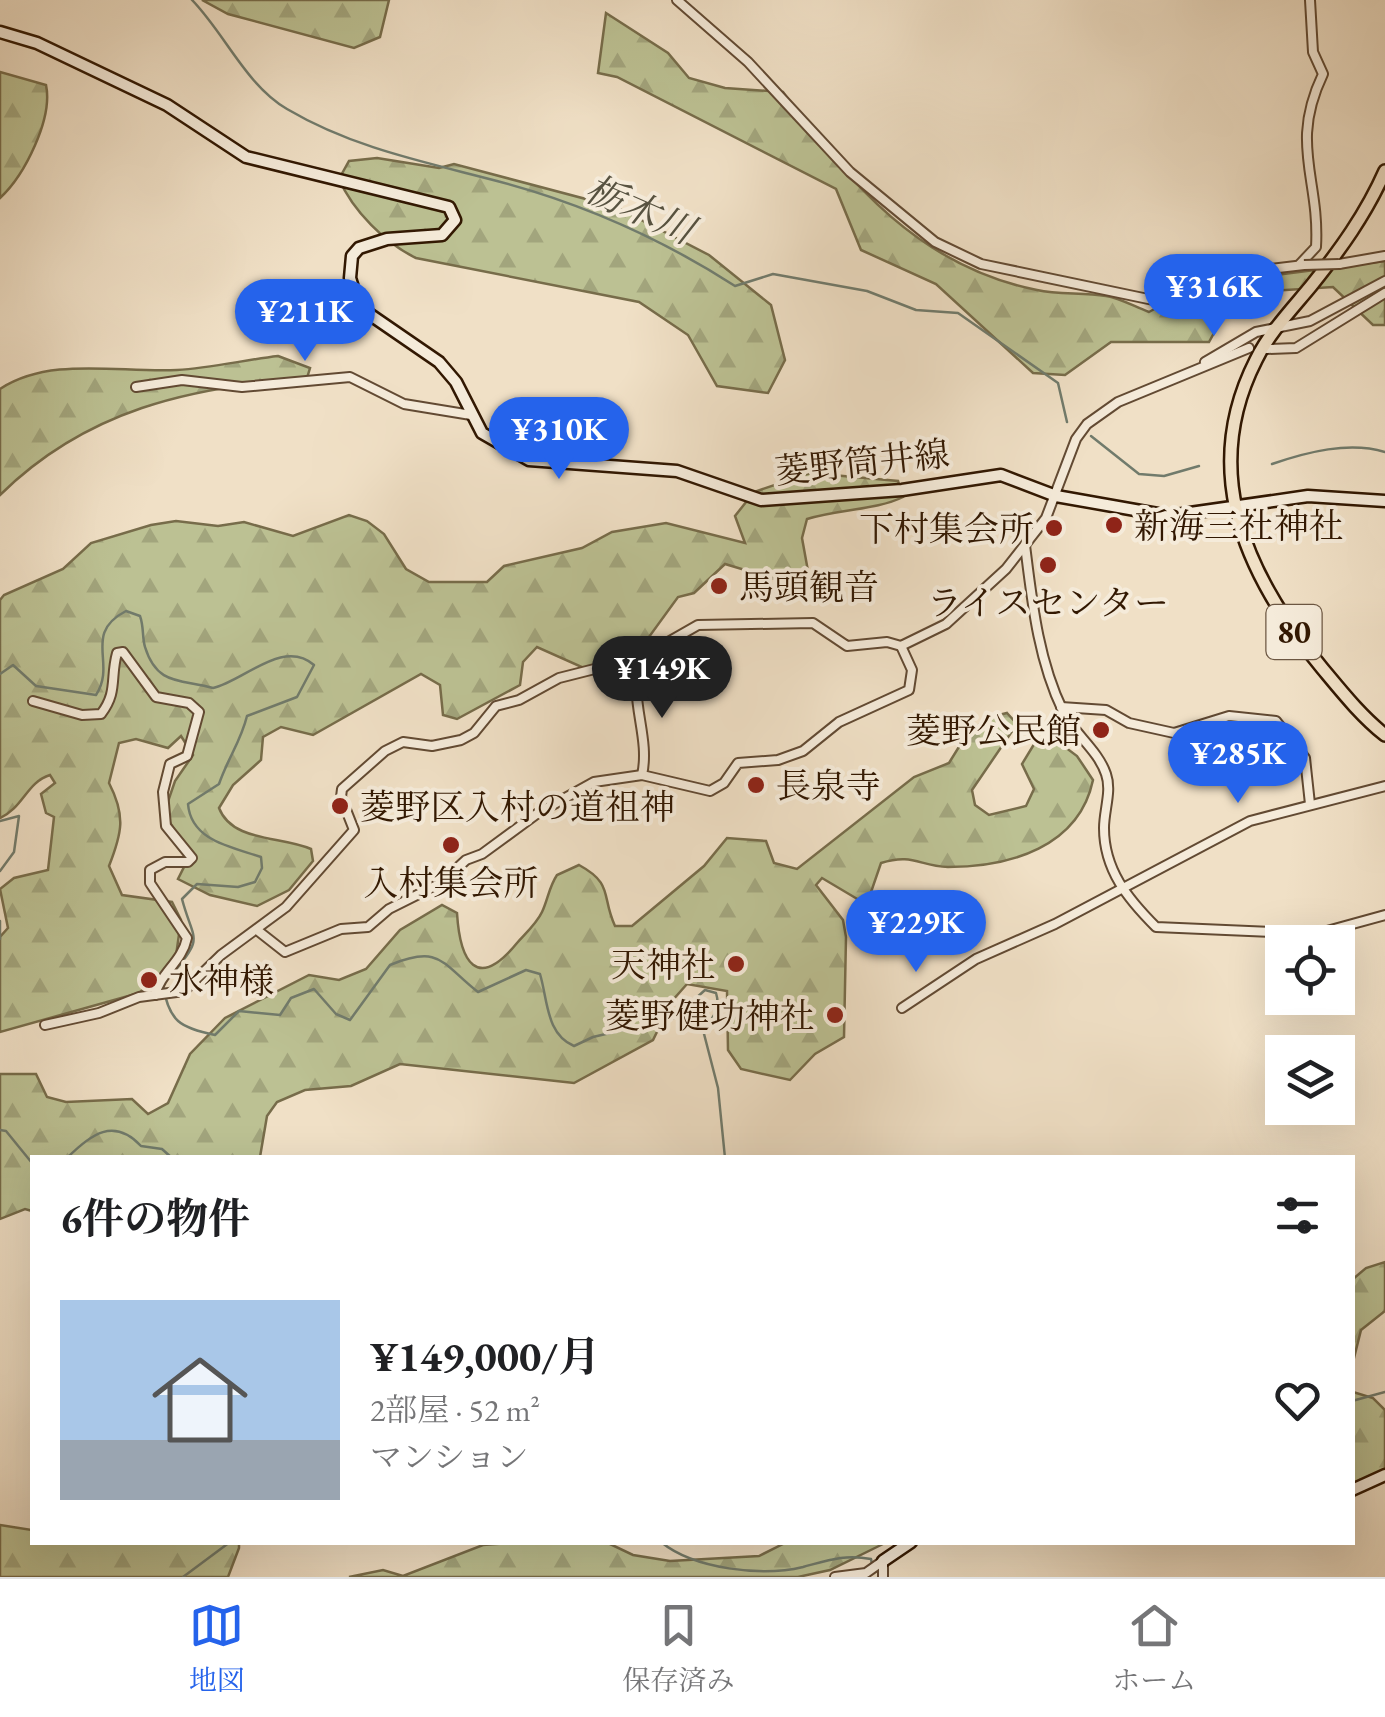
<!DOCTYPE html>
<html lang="ja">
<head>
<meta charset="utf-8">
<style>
  :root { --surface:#fff; --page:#f2f2f2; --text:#202124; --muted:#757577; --line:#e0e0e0; --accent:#2563eb }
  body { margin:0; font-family:"EB Garamond","Noto Serif JP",serif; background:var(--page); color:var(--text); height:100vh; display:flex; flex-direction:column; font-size:38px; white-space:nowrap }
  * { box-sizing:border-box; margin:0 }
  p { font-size:32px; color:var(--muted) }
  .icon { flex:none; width:55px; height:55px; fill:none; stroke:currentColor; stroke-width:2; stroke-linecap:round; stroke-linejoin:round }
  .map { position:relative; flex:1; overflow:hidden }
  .details { position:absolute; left:30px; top:1155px; width:1325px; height:390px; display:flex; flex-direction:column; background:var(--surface); border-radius:0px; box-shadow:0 10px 40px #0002 }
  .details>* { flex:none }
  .controls { position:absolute; left:1265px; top:925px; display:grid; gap:20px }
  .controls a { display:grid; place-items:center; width:90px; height:90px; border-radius:0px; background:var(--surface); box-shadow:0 10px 40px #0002; font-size:50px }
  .price { position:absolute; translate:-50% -85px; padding:0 22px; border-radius:35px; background:var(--accent); color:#fff; font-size:32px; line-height:65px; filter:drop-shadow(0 2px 5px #0008) }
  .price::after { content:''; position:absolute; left:50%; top:60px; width:30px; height:22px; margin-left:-15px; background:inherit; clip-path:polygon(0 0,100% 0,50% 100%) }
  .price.active { background:#222; color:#fff }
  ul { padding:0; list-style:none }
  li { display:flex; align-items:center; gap:30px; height:250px; padding:0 30px }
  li+li { border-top:2px solid var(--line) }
  li span { display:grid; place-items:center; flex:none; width:280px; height:200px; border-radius:0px; color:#555 }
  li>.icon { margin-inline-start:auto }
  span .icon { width:120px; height:120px; fill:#fffc; stroke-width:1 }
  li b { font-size:42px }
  h2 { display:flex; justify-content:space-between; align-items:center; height:120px; padding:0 30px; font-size:42px }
  .tab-bar { display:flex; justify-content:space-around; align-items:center; height:140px; border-top:2px solid var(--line); background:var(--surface); font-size:28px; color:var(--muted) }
  .tab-bar a { display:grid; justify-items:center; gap:5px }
  .tab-bar .active { color:var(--accent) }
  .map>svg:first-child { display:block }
  .forest { fill:url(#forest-firs); stroke:#776c4a; stroke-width:2.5 }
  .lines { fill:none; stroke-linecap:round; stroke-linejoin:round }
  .stream { stroke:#717b6c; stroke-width:2.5 }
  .street-casing { stroke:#624a33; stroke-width:12 }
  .secondary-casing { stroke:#321802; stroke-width:15 }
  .primary-casing { stroke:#321802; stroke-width:16 }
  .street { stroke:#f5ebda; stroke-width:8 }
  .secondary { stroke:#f5ebda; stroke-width:10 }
  .primary { stroke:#f0e0c6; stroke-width:11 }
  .street-bridge-casing { stroke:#624a33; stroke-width:12; stroke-linecap:butt }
  .street-bridge { stroke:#f5ebda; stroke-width:8 }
  .poi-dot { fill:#8f2418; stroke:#f5ebda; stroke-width:4 }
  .labels { text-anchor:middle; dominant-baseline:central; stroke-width:8; stroke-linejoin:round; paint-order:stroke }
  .shield { fill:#f5ebda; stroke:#6c5743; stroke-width:2.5 }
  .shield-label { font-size:32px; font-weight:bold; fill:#321802 }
  .street-label { font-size:35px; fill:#321802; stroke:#f5ebda }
  .poi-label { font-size:35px; fill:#321802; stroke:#f5ebda; text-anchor:start }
  .water-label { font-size:38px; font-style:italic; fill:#575240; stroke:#f5ebda }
</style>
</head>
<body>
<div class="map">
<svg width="1385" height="1577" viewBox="0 0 1385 1577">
  <defs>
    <pattern id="forest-firs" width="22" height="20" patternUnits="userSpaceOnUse" patternTransform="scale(2.5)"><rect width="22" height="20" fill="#bcc193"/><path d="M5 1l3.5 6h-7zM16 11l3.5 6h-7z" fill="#a2a57d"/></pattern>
  </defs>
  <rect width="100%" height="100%" fill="#f0e0c6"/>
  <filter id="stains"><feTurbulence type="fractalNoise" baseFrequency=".002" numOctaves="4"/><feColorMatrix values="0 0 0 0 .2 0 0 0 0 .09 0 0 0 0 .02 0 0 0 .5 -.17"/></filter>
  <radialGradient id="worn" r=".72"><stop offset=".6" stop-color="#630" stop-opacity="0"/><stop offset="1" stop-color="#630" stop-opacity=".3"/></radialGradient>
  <g class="forest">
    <path d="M202,0h187l-9,37 -26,11 -126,-34z"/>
    <path d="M606,13l62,40 21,25 36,10 58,4c66,92 138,175 254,198 22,5 46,2 69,6 14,2 29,11 43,16l49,-27 187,-24v64h-12l-40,-38 -97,6 -27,49h-98l-46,33 -32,-2 -97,-89 -75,-34 -25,-61 -219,-112 -19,-4z"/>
    <path d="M0,72l46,13c7,33 -21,90 -46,113z"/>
    <path d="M377,158l62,10 15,-4 162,43 93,48 62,50 14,55 -17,33 -51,-7 -29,-51 -49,-33 -223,-44c-31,-15 -63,-47 -77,-79l10,-18z"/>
    <path d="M278,356l32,12 -3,10c-117,9 -221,32 -307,117v-106c50,-33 119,-16 177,-19 34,-2 67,-10 101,-14z"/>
    <path d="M810,473l88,8 5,16c-26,13 -64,12 -96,22l-5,19 6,33 -13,14 -70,-21 -31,29 -16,4 -29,40 -33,28 -30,4 -49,-22 -14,15 -3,23 -63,34 -14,-4 -3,-30 -19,-11 -108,61 -32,-8 -18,10 -2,23 -28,25 -14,23c13,34 62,28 92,41l2,12 -24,29 -32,16 -47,-11 -32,-16 12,-24 -26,-42 11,-32 18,-26 -12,-19 -13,12 -32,-9 -17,4 -10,40c17,33 13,50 0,83l13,29 50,7 9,18 -6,43 -36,30 -139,39v-95l8,-9 -8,-39 14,-11 34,-8 6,-53 -8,-4 -5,-19 14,-11 -5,-8c-23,7 -27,33 -50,43v-218l4,-5 59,-26 28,-26 60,-18 25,-4 42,5 26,-4 49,14 56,-21 18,6 17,13 22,35 23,13h58l17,-16 78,-18 30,-16 54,-9 79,20 -10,-27 19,-24z"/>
    <path d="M1007,713l10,11 -45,66 3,15 14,10 37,-9 8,-17 -12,-25 14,-23 17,-3 24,18 16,24c-14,67 -83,87 -145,87 -29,-1 -35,-14 -67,-4l-12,35 -10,2 -37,-22 -6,7 27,35 3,17 -2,100 -29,17 -25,26 -49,-11 -13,-19 -1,-59 -40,-7 -15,17 -19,39 -79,43 -174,-19 -49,22 -46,4 -28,12 -10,14 -7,41 -228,1v53l-7,-2 -25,10v-145h36l11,23 19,5 66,-3 16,15 20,-11 22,-49 35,-36 84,-43 30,5 27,-11 34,-39 42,-25 15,8c3,49 20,79 60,30 8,-9 20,-20 25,-31 6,-13 7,-25 15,-37l22,-10c35,19 22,31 36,61h17l72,-60 23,-28 39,3 8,22 23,6 117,-92 35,-14 16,-26 22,-19z"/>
    <path d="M1385,1262v49l-24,19 -8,32v-83l13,-11z"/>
    <path d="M1353,1392l20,6 12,12v67l-32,6z"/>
    <path d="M0,1525l32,5v12h207v6l-11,29h-228z"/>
    <path d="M511,1543h97l25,12 37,6 89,-5 26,-13h100l-55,27 -32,7h-449l34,-7 20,6 80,-31z"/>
  </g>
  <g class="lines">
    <g class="stream">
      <path d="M192,0c33,34 54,85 95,109 66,39 138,53 210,72 84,22 165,58 238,105l38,-12 94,17 49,19 42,3 100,70 9,39"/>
      <path d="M1091,436l48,38 25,2 35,-10"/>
      <path d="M1272,464c35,-12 77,-23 113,-12"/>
      <path d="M0,674l13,-9 23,21 60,9c21,-32 -14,-61 30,-84l14,5c4,11 2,21 5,31 12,39 36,32 68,41 31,-7 70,-50 101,-23l-17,32 -50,19c-6,25 -19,42 -28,68l-31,20c3,37 44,43 73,53l1,11 -7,14 -17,5 -41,-3 -15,15c11,42 23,37 -9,74"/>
      <path d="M0,821l19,-5 -5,36 -14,19"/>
      <path d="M0,921v18"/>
      <path d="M163,986c6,35 17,42 52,49l24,-24 41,4 11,-17 23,-9 22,25 14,6 40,-55c51,-21 52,-1 88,27l48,-22 14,4c8,27 6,60 34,72l19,-9 81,-19 31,-28 11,3c5,16 -3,25 -13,37l15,58 7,70"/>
      <path d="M0,1130l6,1 26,32"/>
      <path d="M67,1158c24,-24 47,-41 74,-12l21,3 10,9"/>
      <path d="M1352,1401l33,-9"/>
      <path d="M661,1542c33,27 101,35 142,25 26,-7 42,-13 68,-8l1,5"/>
      <path d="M183,1577l47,-35"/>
    </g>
    <g class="street-casing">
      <g id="street">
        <path d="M677,0l71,62 102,110 85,70 46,22 172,36 40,-22 111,-13"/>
        <path d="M1300,264l16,-17c4,-69 -27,-102 7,-173l-10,-22 -3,-52"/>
        <path d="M1339,264l46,-8"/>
        <path d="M1267,349l29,-1 89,-55"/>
        <path d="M1205,362l51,-30 54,-11 75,-40"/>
        <path d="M136,387l46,-7 60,7 108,-10 54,27 67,11"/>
        <path d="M1025,545c7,56 13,115 38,166 11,23 35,39 43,63 6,17 -2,36 -2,54 0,42 24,71 52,99l160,7 69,-19"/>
        <path d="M33,701l49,14 19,-1c17,-22 9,-36 16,-61l6,-1 33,45 33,6 10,9 -12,44 -17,8 -7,28 3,34 26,32 -4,4h-23l-15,8v13l37,55c-5,24 -26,34 -32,57"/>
        <path d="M1061,707l45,3 23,13 45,10 55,-17 47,5 29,37 5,46"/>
        <path d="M642,775c9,-40 -16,-79 0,-117"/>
        <path d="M257,930l28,22 56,-23 27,-2 21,-18 52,-26 25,-23 16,-6 56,-41 56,-31 48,-7 68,16 14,-8 14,-20 40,-3 25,-9 36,-29 70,-32 3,-20 -11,-24"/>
        <path d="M902,1008l74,-49 79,-35 195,-103 135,-35"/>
        <path d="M45,1025l54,-12 40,-16 45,-6 37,-36 65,-48 68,-77 -13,-33 1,-8 43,-38 18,-9 29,4 29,-6 13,-7 22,-27 23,-6 40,-22 83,-21 56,-32 115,-2 34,23 40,-4 14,4 45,-22 60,-55 40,-51 30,-79 11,-15 31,-22 131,-54"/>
        <path d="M835,1577l31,-4 17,-12v16"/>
      </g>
    </g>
    <g class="secondary-casing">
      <g id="secondary">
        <path d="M0,32l37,11 130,62 79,52 203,50 6,13 -13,15 -55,4 -28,9 -7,8 -2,22 9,29 80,55 17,20 26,51 47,27 148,11 84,29 141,-10 99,-15 55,21 113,20 139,-20 77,5"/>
        <path d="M1352,1490l33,-15"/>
        <path d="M883,1561l28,-19"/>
      </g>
    </g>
    <g class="primary-casing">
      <path id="primary" d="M1385,171c-19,43 -45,79 -74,115 -19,23 -42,47 -55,74 -58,114 -8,218 66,308 20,24 39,48 63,67"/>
    </g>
    <use href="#street" class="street"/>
    <use href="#secondary" class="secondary"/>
    <use href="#primary" class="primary"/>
    <g class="street-bridge-casing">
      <path id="street-bridge" d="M1304,265l35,-1"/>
    </g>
    <use href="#street-bridge" class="street-bridge"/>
  </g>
  <g class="poi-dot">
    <circle cx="1114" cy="525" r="10"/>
    <circle cx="1054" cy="528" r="10"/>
    <circle cx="1048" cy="565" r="10"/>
    <circle cx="719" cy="586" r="10"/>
    <circle cx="1101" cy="730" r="10"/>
    <circle cx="756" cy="785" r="10"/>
    <circle cx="340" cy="806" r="10"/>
    <circle cx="451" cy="845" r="10"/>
    <circle cx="736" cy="964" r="10"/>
    <circle cx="149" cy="980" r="10"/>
    <circle cx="835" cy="1015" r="10"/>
  </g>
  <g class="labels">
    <rect class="shield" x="1266.5" y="605" width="55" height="54" rx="8"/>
    <g class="shield-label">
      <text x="1294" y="632">80</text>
    </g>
    <g class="street-label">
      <text transform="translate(862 462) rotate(-6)">菱野筒井線</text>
    </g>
    <g class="poi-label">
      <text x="1134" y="525">新海三社神社</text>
      <text x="1034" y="528" text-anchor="end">下村集会所</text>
      <text x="739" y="586">馬頭観音</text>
      <text x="1048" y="602" text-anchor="middle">ライスセンター</text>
      <text x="1081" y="730" text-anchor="end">菱野公民館</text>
      <text x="776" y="785">長泉寺</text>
      <text x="360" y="806">菱野区入村の道祖神</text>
      <text x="451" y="882" text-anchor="middle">入村集会所</text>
      <text x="716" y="964" text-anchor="end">天神社</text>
      <text x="169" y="980">水神様</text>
      <text x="815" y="1015" text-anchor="end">菱野健功神社</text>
    </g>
    <g class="water-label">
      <text transform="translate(640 209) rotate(24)">栃木川</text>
    </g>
  </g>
  <rect width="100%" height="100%" filter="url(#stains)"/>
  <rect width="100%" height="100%" fill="url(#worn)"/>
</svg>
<div class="controls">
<a><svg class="icon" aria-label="locate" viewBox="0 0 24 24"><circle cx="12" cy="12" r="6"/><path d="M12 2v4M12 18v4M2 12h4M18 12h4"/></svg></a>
<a><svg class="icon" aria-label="layers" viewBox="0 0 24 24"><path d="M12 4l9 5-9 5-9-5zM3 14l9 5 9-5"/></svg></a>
</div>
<b class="price" style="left:1214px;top:339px">¥316K</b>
<b class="price" style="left:305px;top:364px">¥211K</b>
<b class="price" style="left:559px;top:482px">¥310K</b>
<b class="price active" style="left:662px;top:721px">¥149K</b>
<b class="price" style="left:1238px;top:806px">¥285K</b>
<b class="price" style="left:916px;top:975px">¥229K</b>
<section class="details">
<h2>6件の物件<svg class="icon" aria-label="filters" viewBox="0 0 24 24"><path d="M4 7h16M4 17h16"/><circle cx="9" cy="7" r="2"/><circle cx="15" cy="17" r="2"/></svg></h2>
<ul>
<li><span style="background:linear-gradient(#a9c7e8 70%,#9aa5b1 0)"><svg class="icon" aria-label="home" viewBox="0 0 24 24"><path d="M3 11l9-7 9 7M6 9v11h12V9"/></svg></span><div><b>¥149,000/月</b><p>2部屋 · 52 m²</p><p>マンション</p></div><svg class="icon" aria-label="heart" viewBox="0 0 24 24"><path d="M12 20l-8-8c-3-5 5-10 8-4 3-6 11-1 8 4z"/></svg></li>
</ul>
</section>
</div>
<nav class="tab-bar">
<a class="active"><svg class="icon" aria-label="map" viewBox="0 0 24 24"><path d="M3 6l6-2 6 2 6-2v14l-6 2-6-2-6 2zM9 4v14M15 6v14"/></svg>地図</a>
<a><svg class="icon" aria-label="saved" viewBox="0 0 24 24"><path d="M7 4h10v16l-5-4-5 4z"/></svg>保存済み</a>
<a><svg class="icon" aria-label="home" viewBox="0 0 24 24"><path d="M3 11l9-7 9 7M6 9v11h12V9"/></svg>ホーム</a>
</nav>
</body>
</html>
